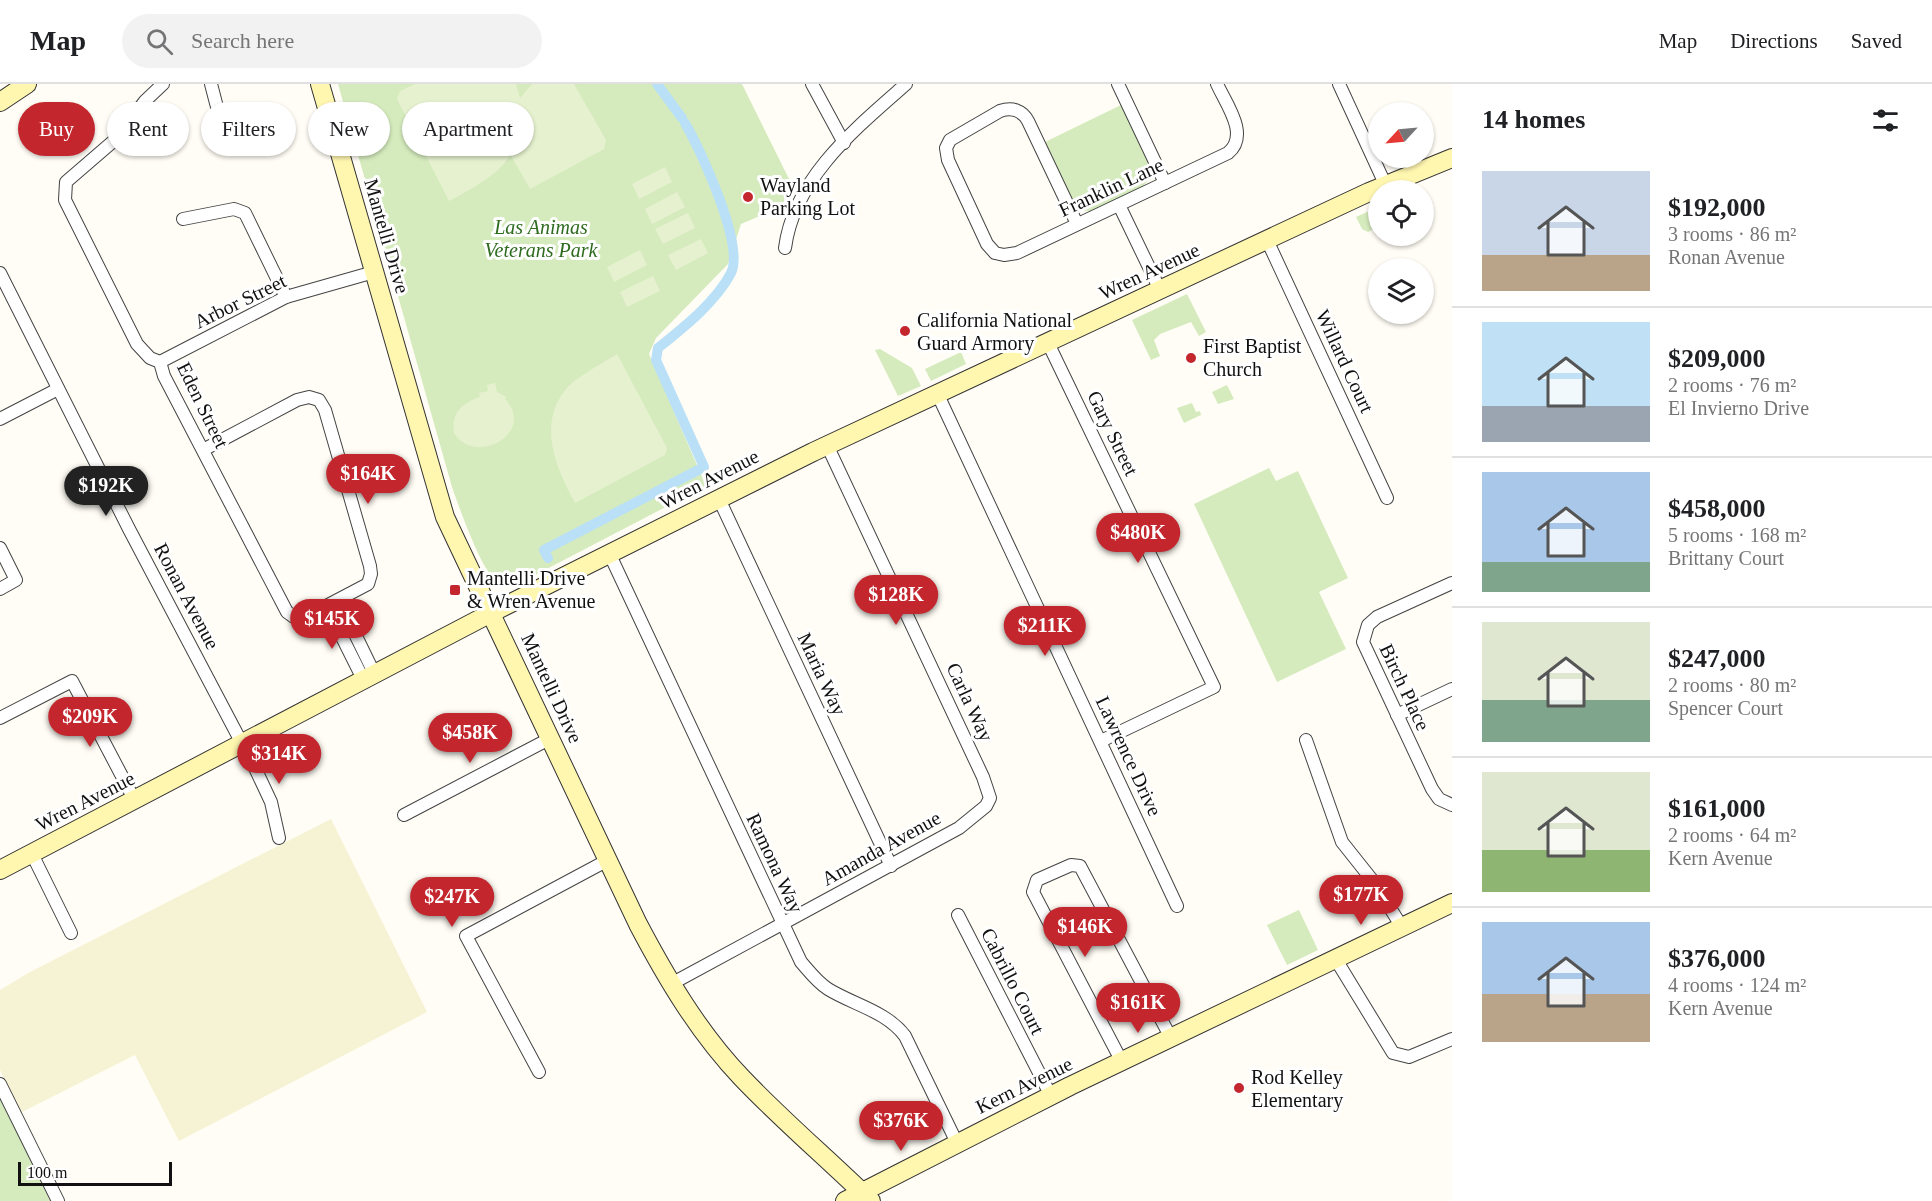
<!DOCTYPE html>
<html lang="en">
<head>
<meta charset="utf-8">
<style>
  :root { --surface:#fff; --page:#f2f2f2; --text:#202124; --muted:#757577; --line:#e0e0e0; --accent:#c4262e }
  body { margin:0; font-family:Georgia,serif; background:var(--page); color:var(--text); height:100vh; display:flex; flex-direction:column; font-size:22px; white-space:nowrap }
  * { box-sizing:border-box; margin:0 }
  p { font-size:20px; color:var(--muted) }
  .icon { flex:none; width:33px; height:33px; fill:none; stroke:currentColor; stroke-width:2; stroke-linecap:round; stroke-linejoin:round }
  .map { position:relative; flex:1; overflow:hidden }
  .sheet { display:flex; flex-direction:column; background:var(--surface); width:480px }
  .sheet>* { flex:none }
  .banner { position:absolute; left:18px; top:18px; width:570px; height:54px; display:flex; gap:12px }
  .needle { width:39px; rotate:244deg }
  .tools { position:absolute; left:1368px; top:18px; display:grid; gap:12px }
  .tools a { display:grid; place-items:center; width:66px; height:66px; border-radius:50%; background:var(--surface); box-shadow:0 2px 4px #0004; font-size:30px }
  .scale { position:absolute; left:18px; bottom:15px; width:154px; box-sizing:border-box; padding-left:6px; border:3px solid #111; border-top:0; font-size:16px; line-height:21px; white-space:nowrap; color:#111; -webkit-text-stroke:4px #fff; paint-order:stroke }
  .price { position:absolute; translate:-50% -51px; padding:0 14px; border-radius:21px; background:var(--accent); color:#fff; font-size:20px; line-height:39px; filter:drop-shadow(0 2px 3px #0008) }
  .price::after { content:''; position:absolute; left:50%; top:36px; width:18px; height:14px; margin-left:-9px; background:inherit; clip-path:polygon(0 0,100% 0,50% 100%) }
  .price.selected { background:#222; color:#fff }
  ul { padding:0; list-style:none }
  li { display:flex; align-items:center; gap:18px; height:150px; padding:0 30px }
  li+li { border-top:2px solid var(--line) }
  li span { display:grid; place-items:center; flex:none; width:168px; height:120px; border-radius:0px; color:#555 }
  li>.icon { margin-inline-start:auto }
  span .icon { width:72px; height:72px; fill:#fffc; stroke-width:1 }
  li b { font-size:26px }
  h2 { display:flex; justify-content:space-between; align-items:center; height:72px; padding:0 30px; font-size:26px }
  .pill { padding:0 21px; border-radius:27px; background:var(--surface); box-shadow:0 2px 4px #0004; font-size:21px; line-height:54px }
  .pill.selected { background:var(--accent); color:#fff }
  header { display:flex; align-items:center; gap:36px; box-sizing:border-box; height:84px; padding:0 30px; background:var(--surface); border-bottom:2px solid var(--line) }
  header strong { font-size:28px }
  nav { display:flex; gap:33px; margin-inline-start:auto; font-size:21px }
  .search { width:420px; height:54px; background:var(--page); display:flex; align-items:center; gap:15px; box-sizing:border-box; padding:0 21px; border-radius:33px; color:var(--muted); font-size:22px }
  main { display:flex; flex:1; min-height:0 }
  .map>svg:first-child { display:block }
  .farmland { fill:#f6f3d4 }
  .green { fill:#d5ebbd }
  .pitch { fill:#e6f2cf }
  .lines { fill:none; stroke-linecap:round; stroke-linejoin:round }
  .canal { stroke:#b9e0f7; stroke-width:10 }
  .street-casing { stroke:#444; stroke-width:14 }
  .secondary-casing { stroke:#333; stroke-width:20 }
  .street { stroke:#fff; stroke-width:12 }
  .secondary { stroke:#fff6b0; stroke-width:18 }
  .poi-dot { fill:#c4262e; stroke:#fff; stroke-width:2 }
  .labels { text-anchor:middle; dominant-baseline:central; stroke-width:6; stroke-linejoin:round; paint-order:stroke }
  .poi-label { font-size:20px; fill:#111; stroke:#fff; text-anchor:start }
  .street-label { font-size:20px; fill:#111; stroke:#fff }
  .park-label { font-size:20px; font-style:italic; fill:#2f6b1f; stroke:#fff }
</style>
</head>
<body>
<header>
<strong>Map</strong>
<div class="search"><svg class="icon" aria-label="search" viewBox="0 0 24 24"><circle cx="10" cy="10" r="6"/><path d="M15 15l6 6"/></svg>Search here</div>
<nav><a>Map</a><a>Directions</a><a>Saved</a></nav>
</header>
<main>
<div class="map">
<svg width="1452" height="1117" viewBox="0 0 1452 1117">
  <rect width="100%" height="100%" fill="#fffdf5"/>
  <path class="farmland" d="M331,735l96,193 -248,129 -44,-86 -115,58 -20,-43v-80l30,-18z"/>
  <g class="green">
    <path d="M338,0h404l51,103 -6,10 3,8 -4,7 -7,-4 -38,16 -13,40 -72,74 -7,16 57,132 -190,99c-6,1 -13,2 -18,-2 -16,-10 -39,-76 -46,-96z"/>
    <path d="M1121,21l29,62v12l-8,8 -51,24h-7l-10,-8 -29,-61z"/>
    <path d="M1378,123v20l-10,5 -6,-3 -6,-12z"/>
    <path d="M1187,210l19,38 -7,4 -8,-14 -31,12 -6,6 6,16 -9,4 -19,-40z"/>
    <path d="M880,265l32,19 9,18 -23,10 -23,-46z"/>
    <path d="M961,268l5,12 -35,17 -6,-12z"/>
    <path d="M1227,301l7,14 -16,5 -6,-12z"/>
    <path d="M1192,319l4,9 4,-1 1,4 -17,8 -7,-15z"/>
    <path d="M1269,384l7,13 22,-10 50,107 -29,14 27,57 -69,33 -83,-178z"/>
    <path d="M1299,826l19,40 -31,15 -20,-40z"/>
    <path d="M0,1011l50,106h-50z"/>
  </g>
  <g class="pitch">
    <path d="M415,0h101l4,14 12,-14h42l32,56 -2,9 -74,40 -20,-35c-7,19 -44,38 -61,47l-52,-102 3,-8z"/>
    <path d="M665,83l7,15 -33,17 -7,-15z"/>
    <path d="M677,108l8,15 -33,17 -7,-15z"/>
    <path d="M688,129l7,15 -32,16 -8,-15z"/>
    <path d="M701,155l7,14 -32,17 -8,-15z"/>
    <path d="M640,166l7,15 -33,17 -7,-15z"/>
    <path d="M653,192l7,15 -33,16 -7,-15z"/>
    <path d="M617,270l50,94 -2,7 -90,48c-19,-35 -38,-79 -9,-114 10,-12 37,-26 51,-35z"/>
    <path d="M495,299l2,9 9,5 -1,2c32,34 -30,68 -51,34 -3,-20 8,-30 26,-36l-1,-4 9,-2 -1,-6z"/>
  </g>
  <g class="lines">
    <g class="canal">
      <path d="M657,0l25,34"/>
      <path d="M548,474l-4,-8 160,-83 -48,-107 2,-12c25,-20 58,-46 73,-75 14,-28 -31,-124 -46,-150"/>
    </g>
    <g class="street-casing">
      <g id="street">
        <path d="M163,0l-18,17 -28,37 -51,44 -1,18 72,144 13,14 10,4 4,14 123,236 7,5 15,-2 59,-31 3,-10 -1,-8 -45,-156 -6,-10 -10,-3 -12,3 -94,50"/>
        <path d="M211,0l6,23"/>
        <path d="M812,0l32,59"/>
        <path d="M1118,0l47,99"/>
        <path d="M1339,0l47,102"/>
        <path d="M1119,121l41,85"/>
        <path d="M183,135l51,-10 11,4 41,84"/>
        <path d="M1077,140l-49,-103c-6,-11 -16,-14 -28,-10l-50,29 -4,8 2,12 39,84 8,9 9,2 13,-2 211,-100c22,-18 -2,-49 -11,-69"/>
        <path d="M1267,156l120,258"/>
        <path d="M785,164c9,-70 71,-120 121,-164"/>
        <path d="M0,189l129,256 127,241 15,32 8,36"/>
        <path d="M1048,259l166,344 -113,54"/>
        <path d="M160,278l126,-65 88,-25"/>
        <path d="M938,311l239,511"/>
        <path d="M0,335l58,-30"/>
        <path d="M719,415l172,367"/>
        <path d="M0,464l16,32 -16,9"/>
        <path d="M610,471l191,407c8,9 16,20 27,27 26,16 58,22 77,47l52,107"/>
        <path d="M1452,499l-75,34 -9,8 -5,17 69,147 7,10 13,6"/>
        <path d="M339,517l36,74"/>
        <path d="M327,523l37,74"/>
        <path d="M1397,631l55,-26"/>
        <path d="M0,634l72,-37 63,120"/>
        <path d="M1306,656l36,102 31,39 29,46"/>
        <path d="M404,731l147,-77"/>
        <path d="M32,770l39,79"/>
        <path d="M958,831l93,181"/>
        <path d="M1335,874l58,95 16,4 43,-18"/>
        <path d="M671,900l288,-156 27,-22 4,-8 -7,-21 -156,-332"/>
        <path d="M1122,978l-89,-170 4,-12 34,-15 9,1 91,172"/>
        <path d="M539,988l-73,-136 142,-76"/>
        <path d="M0,1000l58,117"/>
      </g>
    </g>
    <g class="secondary-casing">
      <g id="secondary">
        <path d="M320,0l125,433 193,407c29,55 61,109 104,154 41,43 86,81 129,123"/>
        <path d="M0,18l27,-18"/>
        <path d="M0,786l491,-257 322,-161 556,-260 83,-34"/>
        <path d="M845,1117l225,-115 382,-183"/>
      </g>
    </g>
    <use href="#street" class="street"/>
    <use href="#secondary" class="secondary"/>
  </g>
  <g class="poi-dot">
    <circle cx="748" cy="113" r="6"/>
    <circle cx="905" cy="247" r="6"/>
    <circle cx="1191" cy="274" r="6"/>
    <rect x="449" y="500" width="12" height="12" rx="3"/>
    <circle cx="1239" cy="1004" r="6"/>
  </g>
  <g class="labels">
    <g class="poi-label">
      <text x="760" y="101">Wayland<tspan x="760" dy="23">Parking Lot</tspan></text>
      <text x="917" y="236">California National<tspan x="917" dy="23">Guard Armory</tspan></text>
      <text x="1203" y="262">First Baptist<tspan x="1203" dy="23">Church</tspan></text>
      <text x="467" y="494">Mantelli Drive<tspan x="467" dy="23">&amp; Wren Avenue</tspan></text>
      <text x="1251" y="993">Rod Kelley<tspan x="1251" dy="23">Elementary</tspan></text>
    </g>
    <g class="street-label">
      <text transform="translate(1111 103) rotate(-25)">Franklin Lane</text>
      <text transform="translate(387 152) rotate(74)">Mantelli Drive</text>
      <text transform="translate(1149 187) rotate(-25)">Wren Avenue</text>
      <text transform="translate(240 217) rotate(-26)">Arbor Street</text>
      <text transform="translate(1345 277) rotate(65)">Willard Court</text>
      <text transform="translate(203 321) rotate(64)">Eden Street</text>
      <text transform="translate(1113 349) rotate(64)">Gary Street</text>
      <text transform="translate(709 395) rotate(-27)">Wren Avenue</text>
      <text transform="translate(187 512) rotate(62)">Ronan Avenue</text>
      <text transform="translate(822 590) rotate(65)">Maria Way</text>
      <text transform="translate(1405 603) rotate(65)">Birch Place</text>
      <text transform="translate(552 604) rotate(65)">Mantelli Drive</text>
      <text transform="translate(970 618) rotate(65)">Carla Way</text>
      <text transform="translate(1129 672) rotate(65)">Lawrence Drive</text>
      <text transform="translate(85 717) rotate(-27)">Wren Avenue</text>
      <text transform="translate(881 764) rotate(-29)">Amanda Avenue</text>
      <text transform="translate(775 779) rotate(65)">Ramona Way</text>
      <text transform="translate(1013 897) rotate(63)">Cabrillo Court</text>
      <text transform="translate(1024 1001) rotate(-26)">Kern Avenue</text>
    </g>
    <g class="park-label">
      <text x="541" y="143">Las Animas<tspan x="541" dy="23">Veterans Park</tspan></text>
    </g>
  </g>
</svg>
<div class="tools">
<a><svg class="needle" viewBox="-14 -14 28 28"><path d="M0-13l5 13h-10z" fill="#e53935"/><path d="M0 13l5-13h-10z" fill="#757577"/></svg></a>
<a><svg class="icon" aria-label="locate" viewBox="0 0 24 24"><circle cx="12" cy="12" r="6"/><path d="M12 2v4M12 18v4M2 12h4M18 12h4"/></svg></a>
<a><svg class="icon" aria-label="layers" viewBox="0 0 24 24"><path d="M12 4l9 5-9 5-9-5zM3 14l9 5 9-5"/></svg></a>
</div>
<div class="scale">100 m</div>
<b class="price" style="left:368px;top:421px">$164K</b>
<b class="price selected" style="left:106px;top:433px">$192K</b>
<b class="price" style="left:1138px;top:480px">$480K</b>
<b class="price" style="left:896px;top:542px">$128K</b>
<b class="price" style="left:332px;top:566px">$145K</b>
<b class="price" style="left:1045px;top:573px">$211K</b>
<b class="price" style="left:90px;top:664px">$209K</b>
<b class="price" style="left:470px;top:680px">$458K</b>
<b class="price" style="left:279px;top:701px">$314K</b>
<b class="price" style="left:1361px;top:842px">$177K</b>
<b class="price" style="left:452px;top:844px">$247K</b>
<b class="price" style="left:1085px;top:874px">$146K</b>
<b class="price" style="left:1138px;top:950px">$161K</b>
<b class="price" style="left:901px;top:1068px">$376K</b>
<div class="banner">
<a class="pill selected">Buy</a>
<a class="pill">Rent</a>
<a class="pill">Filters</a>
<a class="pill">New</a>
<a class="pill">Apartment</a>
</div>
</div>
<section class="sheet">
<h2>14 homes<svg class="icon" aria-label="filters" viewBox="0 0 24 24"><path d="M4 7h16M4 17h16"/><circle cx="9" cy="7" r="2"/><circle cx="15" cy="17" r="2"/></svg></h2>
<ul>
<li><span style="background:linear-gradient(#c9d6e8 70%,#b9a48a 0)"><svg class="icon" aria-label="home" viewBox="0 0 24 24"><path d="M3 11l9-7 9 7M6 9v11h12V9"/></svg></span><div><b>$192,000</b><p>3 rooms · 86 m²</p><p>Ronan Avenue</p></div></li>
<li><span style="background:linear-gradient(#bfe0f5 70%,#9aa5b1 0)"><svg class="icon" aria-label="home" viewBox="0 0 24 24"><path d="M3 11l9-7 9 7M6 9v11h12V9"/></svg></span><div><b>$209,000</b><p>2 rooms · 76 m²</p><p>El Invierno Drive</p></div></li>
<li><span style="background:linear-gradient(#a9c7e8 75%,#7fa58c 0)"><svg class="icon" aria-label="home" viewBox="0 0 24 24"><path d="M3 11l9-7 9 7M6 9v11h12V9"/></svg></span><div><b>$458,000</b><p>5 rooms · 168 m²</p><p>Brittany Court</p></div></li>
<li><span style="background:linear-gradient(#dfe7d0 65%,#7fa58c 0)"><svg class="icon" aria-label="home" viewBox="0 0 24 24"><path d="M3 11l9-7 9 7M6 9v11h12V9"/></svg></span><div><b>$247,000</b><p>2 rooms · 80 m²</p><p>Spencer Court</p></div></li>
<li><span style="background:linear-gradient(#dfe7d0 65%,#8fb573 0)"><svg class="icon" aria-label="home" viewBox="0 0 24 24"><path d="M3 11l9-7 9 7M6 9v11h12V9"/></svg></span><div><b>$161,000</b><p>2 rooms · 64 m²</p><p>Kern Avenue</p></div></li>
<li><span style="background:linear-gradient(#a9c7e8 60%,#b9a48a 0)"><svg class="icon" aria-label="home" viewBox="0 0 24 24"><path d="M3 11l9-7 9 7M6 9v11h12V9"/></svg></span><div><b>$376,000</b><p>4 rooms · 124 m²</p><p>Kern Avenue</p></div></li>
</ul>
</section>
</main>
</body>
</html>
